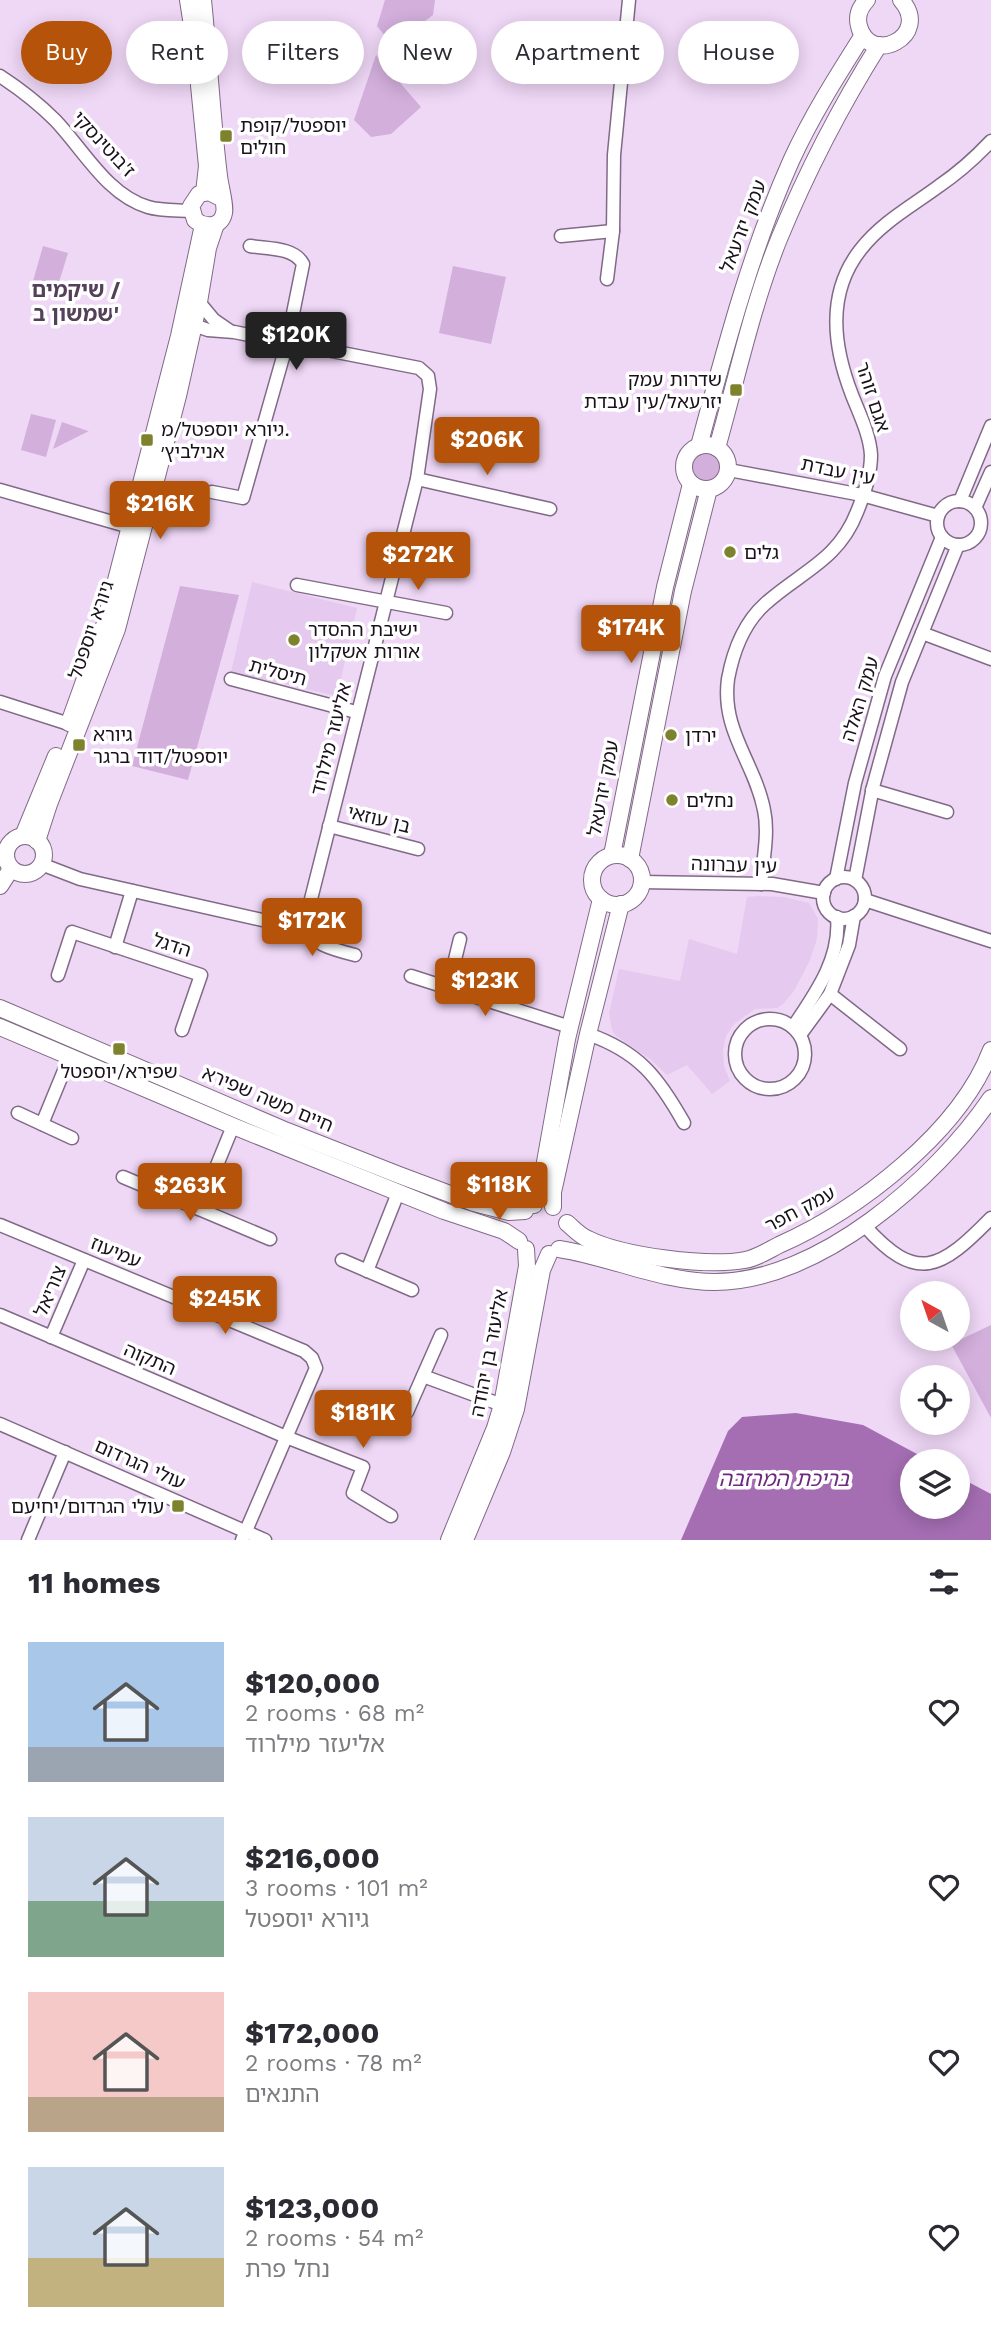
<!DOCTYPE html>
<html lang="en">
<head>
<meta charset="utf-8">
<style>
  :root { --surface:#fff; --page:#f7f7f7; --text:#2b2b33; --muted:#7c7c81; --accent:#b45309 }
  body { margin:0; font-family:"Work Sans","Noto Sans Hebrew",sans-serif; background:var(--page); color:var(--text); height:100vh; display:flex; flex-direction:column; font-size:26px; white-space:nowrap }
  * { box-sizing:border-box; margin:0 }
  p { font-size:23px; color:var(--muted) }
  .icon { flex:none; width:38px; height:38px; fill:none; stroke:currentColor; stroke-width:2; stroke-linecap:round; stroke-linejoin:round }
  .map { position:relative; height:1540px; overflow:hidden }
  .details { display:flex; flex-direction:column; background:var(--surface); flex:1 }
  .details>* { flex:none }
  .banner { position:absolute; left:21px; top:21px; width:950px; height:63px; display:flex; gap:14px }
  .needle { width:46px; rotate:320deg }
  .fabs { position:absolute; left:900px; top:1281px; display:grid; gap:14px }
  .fabs a { display:grid; place-items:center; width:70px; height:70px; border-radius:50%; background:var(--surface); box-shadow:0 4px 18px #0003; font-size:35px }
  .price { position:absolute; translate:-50% -60px; padding:0 16px; border-radius:7px; background:var(--accent); color:#fff; font-size:23px; line-height:46px; filter:drop-shadow(0 2px 4px #0008) }
  .price::after { content:''; position:absolute; left:50%; top:42px; width:21px; height:16px; margin-left:-10px; background:inherit; clip-path:polygon(0 0,100% 0,50% 100%) }
  .price.selected { background:#222; color:#fff }
  ul { padding:0; list-style:none }
  li { display:flex; align-items:center; gap:21px; height:175px; padding:0 28px }
  li span { display:grid; place-items:center; flex:none; width:196px; height:140px; border-radius:0px; color:#555 }
  li>.icon { margin-inline-start:auto }
  span .icon { width:84px; height:84px; fill:#fffc; stroke-width:1 }
  li b { font-size:30px }
  h2 { display:flex; justify-content:space-between; align-items:center; height:84px; padding:0 28px; font-size:30px }
  .chip { padding:0 24px; border-radius:32px; background:var(--surface); box-shadow:0 4px 18px #0003; font-size:24px; line-height:63px }
  .chip.selected { background:var(--accent); color:#fff }
  .map>svg:first-child { display:block }
  .built { fill:#e6c9ee }
  .green { fill:#d3afdc }
  .water { fill:#a56eb3 }
  .lines { fill:none; stroke-linecap:round; stroke-linejoin:round }
  .street-casing { stroke:#806a86; stroke-width:15 }
  .secondary-casing { stroke:#806a86; stroke-width:18 }
  .street { stroke:#fff; stroke-width:12 }
  .secondary { stroke:#fff; stroke-width:16 }
  .poi-dot { fill:#7f822d; stroke:#fff; stroke-width:2.5 }
  .labels { text-anchor:middle; dominant-baseline:central; stroke-width:7; stroke-linejoin:round; paint-order:stroke }
  .poi-label { font-size:19px; fill:#19101b; stroke:#fff; text-anchor:start }
  .street-label { font-size:19px; fill:#19101b; stroke:#fff }
  .neighbourhood-label { font-size:21px; font-weight:bold; fill:#544059; stroke:#fff }
  .water-label { font-size:21px; font-style:italic; fill:#6d297e; stroke:#fff }
</style>
</head>
<body>
<div class="map">
<svg width="991" height="1540" viewBox="0 0 991 1540">
  <rect width="100%" height="100%" fill="#efd7f6"/>
  <g class="built">
    <path d="M252,582l105,26 -20,88 -106,-24z"/>
    <path d="M758,896l26,1 25,6 9,16 -1,20 -8,23 -15,29 -11,13 -6,4 -22,1 -21,15 -8,12 -3,14 1,16 6,15 -18,13 -25,-29 -20,10 -17,-16 -34,-23 -4,-6 -3,-17 10,-44 61,12 9,-42 48,15 10,-57z"/>
  </g>
  <g class="green">
    <path d="M385,0h50l-2,15 -40,31 -16,-20z"/>
    <path d="M376,55l45,52 -30,27 -20,3 -17,-17z"/>
    <path d="M43,246l25,7 -13,42 -24,-7z"/>
    <path d="M453,266l53,11 -15,67 -52,-11z"/>
    <path d="M31,414l25,6 -10,37 -25,-7z"/>
    <path d="M62,422l26,9h1l-36,18z"/>
    <circle cx="706" cy="467" r="15"/>
    <path d="M180,586l59,9 -51,185 -56,-14z"/>
    <path d="M991,1325v93l-40,-74z"/>
  </g>
  <path class="water" d="M796,1413l67,12 67,36h-18v46h45v-31l34,18v46h-310l47,-109 14,-14z"/>
  <g class="lines">
    <g class="street-casing">
      <g id="street">
        <path d="M0,76c20,13 38,27 55,44 28,29 52,75 93,87 13,4 30,3 43,4"/>
        <path d="M561,236l52,-5"/>
        <path d="M607,279l6,-48 1,-76 15,-155"/>
        <path d="M199,302l15,18 16,11"/>
        <path d="M729,470l133,25 76,21"/>
        <path d="M417,479l133,30"/>
        <path d="M0,490l130,37"/>
        <path d="M212,492l31,6 44,-155 16,-79c-9,-17 -35,-15 -53,-18"/>
        <circle cx="959" cy="523" r="22"/>
        <path d="M960,501l31,-75"/>
        <path d="M975,508l16,-36"/>
        <path d="M297,585l149,28"/>
        <path d="M922,633l69,26"/>
        <path d="M231,679l125,33"/>
        <path d="M0,702l69,22"/>
        <path d="M872,790l75,22"/>
        <path d="M329,826l89,23"/>
        <path d="M41,864l39,15 200,45 19,-2 10,-15 108,-428 13,-90 -2,-13 -9,-8 -185,-36 -26,-2 -20,-7"/>
        <circle cx="844" cy="898" r="21"/>
        <path d="M836,879l19,-96 30,-107 57,-139"/>
        <path d="M855,880l18,-93 29,-105 56,-137"/>
        <path d="M641,882l131,2 52,9"/>
        <path d="M761,884c2,-24 8,-51 3,-74 -9,-47 -43,-79 -36,-131 5,-27 16,-56 37,-75 35,-32 73,-43 92,-92 7,-17 14,-38 14,-57 -1,-20 -12,-42 -19,-60 -19,-49 -26,-102 9,-146 21,-27 51,-43 78,-63 19,-13 36,-28 52,-45"/>
        <path d="M865,900l126,41"/>
        <path d="M299,922c12,22 32,27 56,33"/>
        <path d="M115,947l17,-56"/>
        <path d="M58,975l14,-43 129,43 -19,55"/>
        <path d="M411,976l159,51"/>
        <path d="M448,988l12,-49"/>
        <path d="M830,994l70,55"/>
        <circle cx="770" cy="1054" r="35"/>
        <path d="M793,1027c22,-33 48,-68 44,-110"/>
        <path d="M588,1034c51,18 70,43 96,89"/>
        <path d="M800,1035l30,-41 19,-49 5,-29"/>
        <path d="M18,1113l54,25"/>
        <path d="M42,1124l28,-68"/>
        <path d="M123,1177l147,62"/>
        <path d="M199,1209l34,-83"/>
        <path d="M0,1225l304,126 8,7 4,10 -74,172"/>
        <path d="M864,1225c53,60 77,44 127,-7"/>
        <path d="M342,1260l70,30"/>
        <path d="M367,1271l31,-78"/>
        <path d="M0,1315l286,122 77,30 -10,26 38,23"/>
        <path d="M51,1337l33,-77"/>
        <path d="M423,1376l79,29"/>
        <path d="M407,1412l34,-77"/>
        <path d="M0,1424l265,116"/>
        <path d="M28,1540l37,-88"/>
      </g>
    </g>
    <g class="secondary-casing">
      <g id="secondary">
        <path d="M188,0l7,45 12,121 -3,27"/>
        <path d="M203,0c6,59 9,118 16,176 1,9 7,31 5,37 -3,15 -19,15 -29,7l-4,-14 8,-12 10,-2 12,6"/>
        <path d="M867,0c-7,7 -11,15 -8,26 10,41 74,10 42,-26"/>
        <circle cx="706" cy="467" r="22"/>
        <path d="M699,446c26,-97 51,-193 92,-285 20,-44 46,-85 72,-126"/>
        <path d="M717,448c20,-70 35,-142 62,-209 28,-68 61,-132 100,-194"/>
        <path d="M69,723l36,-100 74,-287 24,-111"/>
        <path d="M23,836l33,-80"/>
        <circle cx="25" cy="855" r="19"/>
        <path d="M37,841l12,-37 68,-175 61,-233 21,-94 9,-54 8,-24"/>
        <path d="M612,855l53,-268 26,-103"/>
        <circle cx="617" cy="880" r="25"/>
        <path d="M630,859l53,-268 26,-102"/>
        <path d="M0,886l11,-17"/>
        <path d="M0,1008l287,123 112,44 75,28 35,9 16,-1"/>
        <path d="M0,1027l233,99 211,85 60,20 15,10"/>
        <path d="M534,1205l6,-15 27,-151 34,-140"/>
        <path d="M553,1207v-15l35,-158 33,-130"/>
        <path d="M567,1223c6,5 13,13 21,16 34,17 120,28 157,21 12,-2 24,-10 34,-15 79,-35 181,-113 212,-195"/>
        <path d="M559,1249c52,8 103,33 156,33 103,0 221,-103 276,-184"/>
        <path d="M449,1540l46,-112 7,-23 25,-139 -1,-17"/>
        <path d="M465,1540l37,-88 14,-43 26,-139 7,-16"/>
      </g>
    </g>
    <use href="#street" class="street"/>
    <use href="#secondary" class="secondary"/>
  </g>
  <g class="poi-dot">
    <rect x="219" y="129" width="14" height="14" rx="3.5"/>
    <rect x="729" y="383" width="14" height="14" rx="3.5"/>
    <rect x="140" y="433" width="14" height="14" rx="3.5"/>
    <circle cx="730" cy="552" r="7"/>
    <circle cx="294" cy="640" r="7"/>
    <circle cx="671" cy="735" r="7"/>
    <rect x="72" y="738" width="14" height="14" rx="3.5"/>
    <circle cx="672" cy="800" r="7"/>
    <rect x="112" y="1042" width="14" height="14" rx="3.5"/>
    <rect x="171" y="1499" width="14" height="14" rx="3.5"/>
  </g>
  <g class="labels">
    <g class="poi-label">
      <text x="240" y="125">יוספטל/קופת<tspan x="240" dy="22">חולים</tspan></text>
      <text x="722" y="379" text-anchor="end">שדרות עמק<tspan x="722" dy="22">יזרעאל/עין עבדת</tspan></text>
      <text x="161" y="429">גיורא יוספטל/מ.<tspan x="161" dy="22">אנילביץ׳</tspan></text>
      <text x="744" y="552">גלים</text>
      <text x="308" y="629">ישיבת ההסדר<tspan x="308" dy="22">אורות אשקלון</tspan></text>
      <text x="93" y="734">גיורא<tspan x="93" dy="22">יוספטל/דוד ברגר</tspan></text>
      <text x="685" y="735">ירדן</text>
      <text x="686" y="800">נחלים</text>
      <text x="119" y="1071" text-anchor="middle">שפירא/יוספטל</text>
      <text x="164" y="1506" text-anchor="end">עולי הגרדום/יחיעם</text>
    </g>
    <g class="street-label">
      <text transform="translate(104 144) rotate(47)">ז'בוטינסקי</text>
      <text transform="translate(743 226) rotate(-69)">עמק יזרעאל</text>
      <text transform="translate(873 397) rotate(72)">אגם זוהר</text>
      <text transform="translate(838 471) rotate(12)">עין עבדת</text>
      <text transform="translate(91 630) rotate(-71)">גיורא יוספטל</text>
      <text transform="translate(278 672) rotate(15)">תיסלית</text>
      <text transform="translate(860 699) rotate(-73)">עמק האלה</text>
      <text transform="translate(331 739) rotate(-76)">אליעזר מילרוד</text>
      <text transform="translate(603 788) rotate(-79)">עמק יזרעאל</text>
      <text transform="translate(379 819) rotate(14)">בן עוזאי</text>
      <text transform="translate(734 865) rotate(2)">עין עברונה</text>
      <text transform="translate(172 945) rotate(18)">הדגל</text>
      <text transform="translate(268 1099) rotate(23)">חיים משה שפירא</text>
      <text transform="translate(800 1209) rotate(-28)">עמק חפר</text>
      <text transform="translate(116 1252) rotate(23)">עמיעוז</text>
      <text transform="translate(50 1291) rotate(-67)">צוריאל</text>
      <text transform="translate(489 1353) rotate(-79)">אליעזר בן יהודה</text>
      <text transform="translate(150 1359) rotate(23)">התקוה</text>
      <text transform="translate(140 1464) rotate(24)">עולי הגרדום</text>
    </g>
    <g class="neighbourhood-label">
      <text x="76" y="289">שיקמים /<tspan x="76" dy="24">שמשון ב'</tspan></text>
    </g>
    <g class="water-label">
      <text x="784" y="1478">בריכת המרזבה</text>
    </g>
  </g>
</svg>
<div class="fabs">
<a><svg class="needle" viewBox="-14 -14 28 28"><path d="M0-13l5 13h-10z" fill="#e53935"/><path d="M0 13l5-13h-10z" fill="#7c7c81"/></svg></a>
<a><svg class="icon" aria-label="locate" viewBox="0 0 24 24"><circle cx="12" cy="12" r="6"/><path d="M12 2v4M12 18v4M2 12h4M18 12h4"/></svg></a>
<a><svg class="icon" aria-label="layers" viewBox="0 0 24 24"><path d="M12 4l9 5-9 5-9-5zM3 14l9 5 9-5"/></svg></a>
</div>
<b class="price selected" style="left:296px;top:372px">$120K</b>
<b class="price" style="left:487px;top:477px">$206K</b>
<b class="price" style="left:160px;top:541px">$216K</b>
<b class="price" style="left:418px;top:592px">$272K</b>
<b class="price" style="left:631px;top:665px">$174K</b>
<b class="price" style="left:312px;top:958px">$172K</b>
<b class="price" style="left:485px;top:1018px">$123K</b>
<b class="price" style="left:499px;top:1222px">$118K</b>
<b class="price" style="left:190px;top:1223px">$263K</b>
<b class="price" style="left:225px;top:1336px">$245K</b>
<b class="price" style="left:363px;top:1450px">$181K</b>
<div class="banner">
<a class="chip selected">Buy</a>
<a class="chip">Rent</a>
<a class="chip">Filters</a>
<a class="chip">New</a>
<a class="chip">Apartment</a>
<a class="chip">House</a>
</div>
</div>
<section class="details">
<h2>11 homes<svg class="icon" aria-label="filters" viewBox="0 0 24 24"><path d="M4 7h16M4 17h16"/><circle cx="9" cy="7" r="2"/><circle cx="15" cy="17" r="2"/></svg></h2>
<ul>
<li><span style="background:linear-gradient(#a9c7e8 75%,#9aa5b1 0)"><svg class="icon" aria-label="home" viewBox="0 0 24 24"><path d="M3 11l9-7 9 7M6 9v11h12V9"/></svg></span><div><b>$120,000</b><p>2 rooms · 68 m²</p><p>אליעזר מילרוד</p></div><svg class="icon" aria-label="heart" viewBox="0 0 24 24"><path d="M12 20l-8-8c-3-5 5-10 8-4 3-6 11-1 8 4z"/></svg></li>
<li><span style="background:linear-gradient(#c9d6e8 60%,#7fa58c 0)"><svg class="icon" aria-label="home" viewBox="0 0 24 24"><path d="M3 11l9-7 9 7M6 9v11h12V9"/></svg></span><div><b>$216,000</b><p>3 rooms · 101 m²</p><p>גיורא יוספטל</p></div><svg class="icon" aria-label="heart" viewBox="0 0 24 24"><path d="M12 20l-8-8c-3-5 5-10 8-4 3-6 11-1 8 4z"/></svg></li>
<li><span style="background:linear-gradient(#f6c9c9 75%,#b9a48a 0)"><svg class="icon" aria-label="home" viewBox="0 0 24 24"><path d="M3 11l9-7 9 7M6 9v11h12V9"/></svg></span><div><b>$172,000</b><p>2 rooms · 78 m²</p><p>התנאים</p></div><svg class="icon" aria-label="heart" viewBox="0 0 24 24"><path d="M12 20l-8-8c-3-5 5-10 8-4 3-6 11-1 8 4z"/></svg></li>
<li><span style="background:linear-gradient(#c9d6e8 65%,#c2b280 0)"><svg class="icon" aria-label="home" viewBox="0 0 24 24"><path d="M3 11l9-7 9 7M6 9v11h12V9"/></svg></span><div><b>$123,000</b><p>2 rooms · 54 m²</p><p>נחל פרת</p></div><svg class="icon" aria-label="heart" viewBox="0 0 24 24"><path d="M12 20l-8-8c-3-5 5-10 8-4 3-6 11-1 8 4z"/></svg></li>
</ul>
</section>
</body>
</html>
